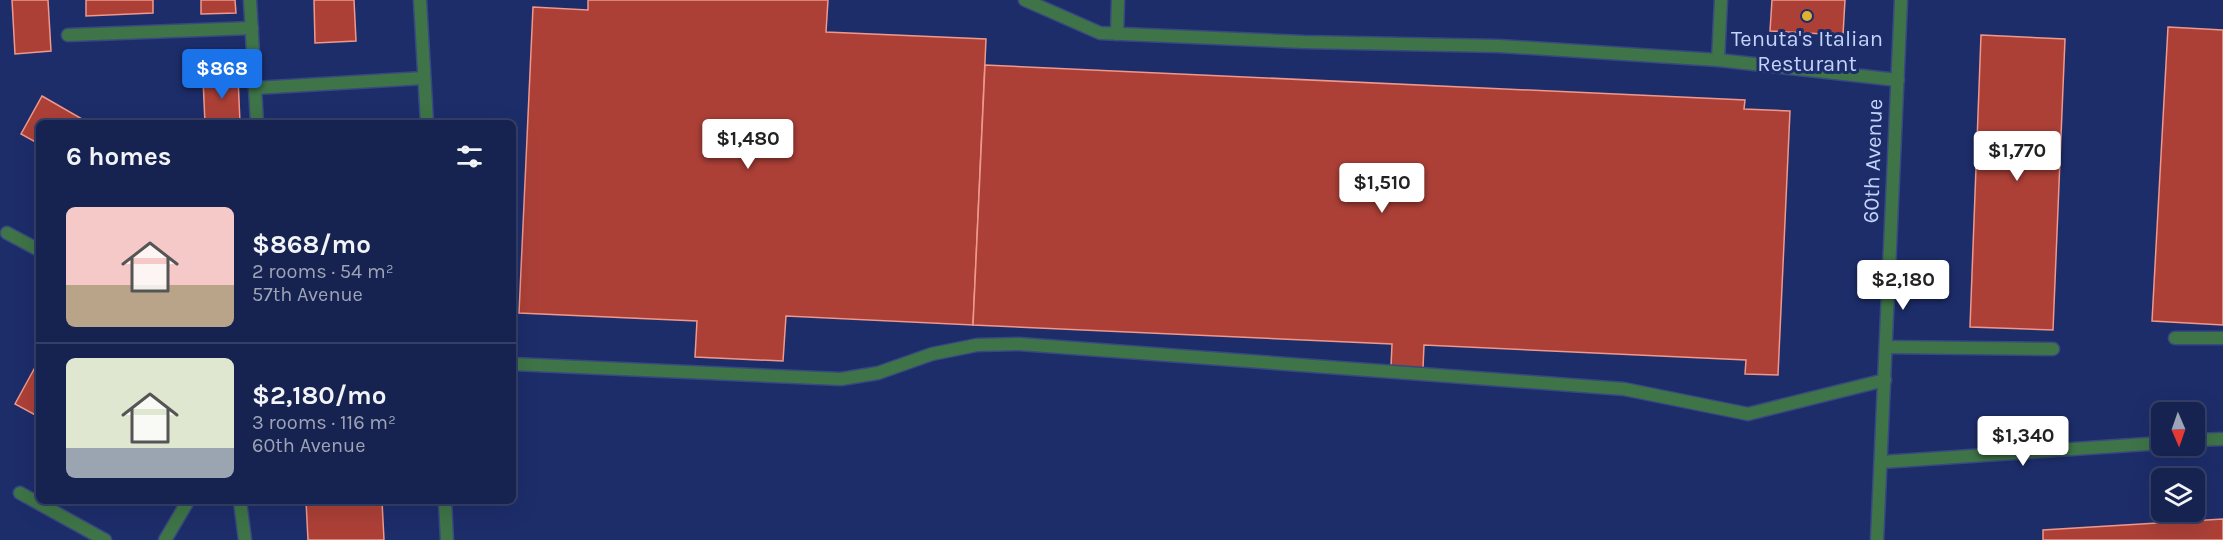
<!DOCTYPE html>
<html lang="en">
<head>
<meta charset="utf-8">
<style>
  :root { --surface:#162250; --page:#232f5a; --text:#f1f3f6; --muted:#9ea4b7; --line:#353f67; --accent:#1a73e8 }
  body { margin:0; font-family:Karla,sans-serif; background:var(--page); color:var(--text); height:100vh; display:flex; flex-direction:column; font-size:22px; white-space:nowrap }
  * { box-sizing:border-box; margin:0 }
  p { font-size:20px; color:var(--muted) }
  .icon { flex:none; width:33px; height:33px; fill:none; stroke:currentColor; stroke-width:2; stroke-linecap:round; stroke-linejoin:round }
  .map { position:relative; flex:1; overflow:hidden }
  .side { position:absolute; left:36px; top:120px; width:480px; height:384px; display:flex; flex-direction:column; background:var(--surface); border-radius:9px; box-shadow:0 6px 24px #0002,0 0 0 2px var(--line) }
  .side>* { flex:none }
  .needle { width:39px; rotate:178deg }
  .fabs { position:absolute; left:2151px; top:402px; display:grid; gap:12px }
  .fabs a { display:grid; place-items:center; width:54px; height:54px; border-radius:9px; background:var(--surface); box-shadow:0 6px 24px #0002,0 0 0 2px var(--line); font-size:30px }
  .price { position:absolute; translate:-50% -51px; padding:0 14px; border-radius:6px; background:#fff; color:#222; font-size:20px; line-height:39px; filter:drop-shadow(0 2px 3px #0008) }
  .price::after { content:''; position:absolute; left:50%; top:36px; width:18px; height:14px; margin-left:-9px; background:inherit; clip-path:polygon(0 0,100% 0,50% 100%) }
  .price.active { background:var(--accent); color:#fff }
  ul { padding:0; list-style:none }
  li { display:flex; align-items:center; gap:18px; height:150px; padding:0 30px }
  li+li { border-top:2px solid var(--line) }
  li span { display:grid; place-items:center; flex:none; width:168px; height:120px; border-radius:9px; color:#555 }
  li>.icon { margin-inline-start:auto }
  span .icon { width:72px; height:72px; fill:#fffc; stroke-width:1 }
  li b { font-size:26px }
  h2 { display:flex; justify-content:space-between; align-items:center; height:72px; padding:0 30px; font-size:26px }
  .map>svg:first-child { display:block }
  .building { fill:#ac4037; stroke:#ef988c; stroke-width:1.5 }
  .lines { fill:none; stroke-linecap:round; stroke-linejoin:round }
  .service-casing { stroke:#384881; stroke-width:15 }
  .minor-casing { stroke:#384881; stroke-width:15 }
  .tertiary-casing { stroke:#384881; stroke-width:15 }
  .service { stroke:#3e7447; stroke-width:12 }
  .minor { stroke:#3e7447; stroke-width:12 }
  .tertiary { stroke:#3e7447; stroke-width:12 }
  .poi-dot { fill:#ddb133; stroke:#1d2d6a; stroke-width:2 }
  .labels { text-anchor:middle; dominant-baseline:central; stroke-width:6; stroke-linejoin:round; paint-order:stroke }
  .poi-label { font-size:22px; fill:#c4d3f8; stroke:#1d2d6a }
  .street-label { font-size:22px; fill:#c4d3f8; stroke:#1d2d6a }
</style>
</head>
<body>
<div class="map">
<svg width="2223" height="540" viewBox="0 0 2223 540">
  <rect width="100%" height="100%" fill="#1d2d6a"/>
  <g class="building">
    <path d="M12,0h36l3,51 -36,3z"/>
    <path d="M86,0h67v13l-67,3z"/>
    <path d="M201,0h34l1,13 -35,1z"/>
    <path d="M314,0h40l2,41 -41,2z"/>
    <path d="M588,0h240l-2,32 160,7 -13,286 -187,-9 -3,45 -88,-4 2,-36 -178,-8 14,-306 55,3z"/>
    <path d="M1772,0h73l-2,35 -73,-4z"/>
    <path d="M2168,27l55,3v295l-71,-4z"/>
    <path d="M1981,35l84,4 -12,291 -83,-3z"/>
    <path d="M985,65l760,35 -1,9 46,2 -12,264 -33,-1 1,-14 -322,-15 -1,23 -32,-1 1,-23 -419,-19z"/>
    <path d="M238,77l2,46h-35l-2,-44z"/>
    <path d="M42,96l47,27h-50v21l-18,-10z"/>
    <path d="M39,360v57l-24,-13z"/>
    <path d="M306,501h76l2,39h-76z"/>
    <path d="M2223,519v21h-180v-10z"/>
  </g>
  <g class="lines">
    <g class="service-casing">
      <g id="service">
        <path d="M250,0l5,88"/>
        <path d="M1025,0l75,33 204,9 195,4 219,14 180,20"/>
        <path d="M1117,34l1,-34"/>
        <path d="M68,35l184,-7"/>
        <path d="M1718,60l3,-60"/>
        <path d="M257,123l-2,-35 169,-10"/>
        <path d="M2175,338h48"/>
        <path d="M1886,347l167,2"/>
        <path d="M513,364l328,15 37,-6 54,-19 45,-9 42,-1 605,45 124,25 137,-34"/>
        <path d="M20,493l85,47"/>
        <path d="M240,501l5,39"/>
        <path d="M165,540l23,-39"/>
      </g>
    </g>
    <g class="minor-casing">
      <g id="minor">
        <path d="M420,0l7,123"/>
        <path d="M7,233l32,17"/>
        <path d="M2194,440l29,-1"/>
        <path d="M1882,462l280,-19"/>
        <path d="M445,501l2,39"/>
      </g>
    </g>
    <g class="tertiary-casing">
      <path id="tertiary" d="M1877,540l24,-540"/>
    </g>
    <use href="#service" class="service"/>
    <use href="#minor" class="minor"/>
    <use href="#tertiary" class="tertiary"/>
  </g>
  <circle class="poi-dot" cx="1807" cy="16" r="6"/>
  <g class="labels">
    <g class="poi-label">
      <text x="1807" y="39">Tenuta's Italian<tspan x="1807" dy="25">Resturant</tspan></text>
    </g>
    <g class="street-label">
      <text transform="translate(1873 161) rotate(-88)">60th Avenue</text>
    </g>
  </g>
</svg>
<div class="fabs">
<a><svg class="needle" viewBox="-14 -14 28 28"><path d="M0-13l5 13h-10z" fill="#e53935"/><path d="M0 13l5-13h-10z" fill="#9ea4b7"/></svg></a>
<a><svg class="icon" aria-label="layers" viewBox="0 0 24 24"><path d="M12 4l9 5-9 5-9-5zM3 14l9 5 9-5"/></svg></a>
</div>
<b class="price active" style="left:222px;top:100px">$868</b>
<b class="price" style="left:748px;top:170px">$1,480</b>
<b class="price" style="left:2017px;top:182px">$1,770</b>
<b class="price" style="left:1382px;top:214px">$1,510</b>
<b class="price" style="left:1903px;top:311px">$2,180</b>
<b class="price" style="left:2023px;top:467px">$1,340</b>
<section class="side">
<h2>6 homes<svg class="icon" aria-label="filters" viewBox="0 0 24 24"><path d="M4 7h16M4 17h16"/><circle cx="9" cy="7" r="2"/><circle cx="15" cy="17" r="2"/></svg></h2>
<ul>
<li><span style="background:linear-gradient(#f6c9c9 65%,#b9a48a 0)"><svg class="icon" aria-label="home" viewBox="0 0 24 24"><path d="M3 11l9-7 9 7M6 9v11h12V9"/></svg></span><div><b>$868/mo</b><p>2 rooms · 54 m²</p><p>57th Avenue</p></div></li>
<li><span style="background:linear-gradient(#dfe7d0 75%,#9aa5b1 0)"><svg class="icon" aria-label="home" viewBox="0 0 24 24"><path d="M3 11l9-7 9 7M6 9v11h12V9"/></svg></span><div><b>$2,180/mo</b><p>3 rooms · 116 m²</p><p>60th Avenue</p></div></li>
</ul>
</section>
</div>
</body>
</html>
